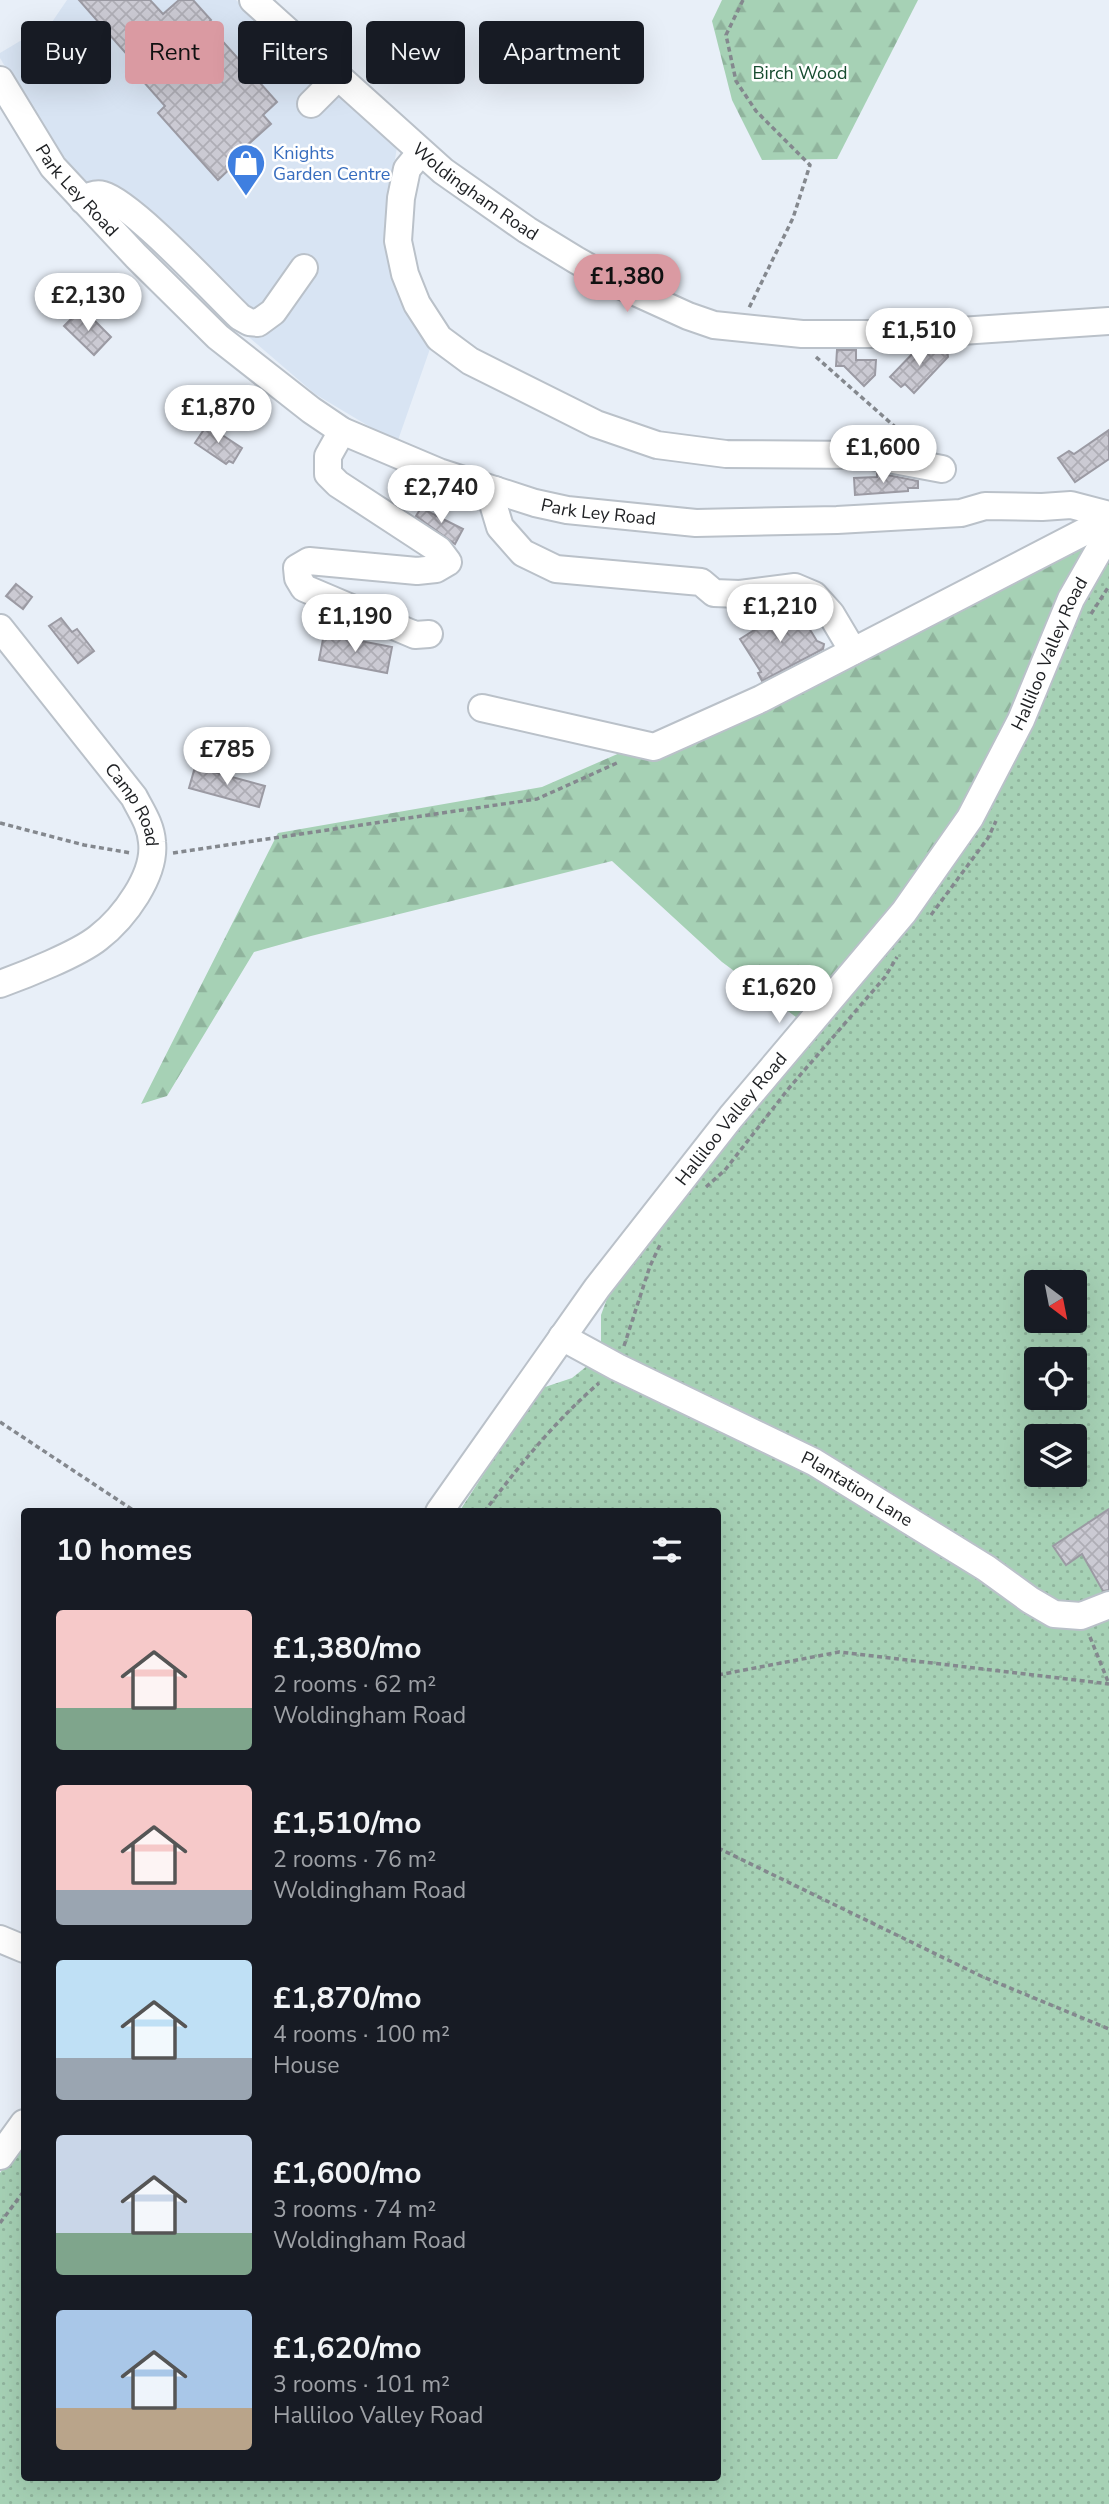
<!DOCTYPE html>
<html lang="en">
<head>
<meta charset="utf-8">
<style>
  :root { --surface:#171b24; --page:#20242c; --text:#f1f3f6; --muted:#9ea1a6; --accent:#da9aa2 }
  body { margin:0; font-family:"Nunito Sans",sans-serif; background:var(--page); color:var(--text); height:100vh; display:flex; flex-direction:column; font-size:26px; white-space:nowrap }
  * { box-sizing:border-box; margin:0 }
  p { font-size:23px; color:var(--muted) }
  .icon { flex:none; width:38px; height:38px; fill:none; stroke:currentColor; stroke-width:2; stroke-linecap:round; stroke-linejoin:round }
  .map { position:relative; flex:1; overflow:hidden }
  .details { position:absolute; left:21px; top:1508px; width:700px; height:973px; display:flex; flex-direction:column; background:var(--surface); border-radius:7px; box-shadow:0 7px 28px #0002 }
  .details>* { flex:none }
  .top-card { position:absolute; left:21px; top:21px; width:700px; height:63px; display:flex; gap:14px }
  .needle { width:46px; rotate:148deg }
  .tools { position:absolute; left:1024px; top:1270px; display:grid; gap:14px }
  .tools a { display:grid; place-items:center; width:63px; height:63px; border-radius:7px; background:var(--surface); box-shadow:0 7px 28px #0002; font-size:35px }
  .price { position:absolute; translate:-50% -60px; padding:0 16px; border-radius:24px; background:#fff; color:#222; font-size:23px; line-height:46px; filter:drop-shadow(0 2px 4px #0008) }
  .price::after { content:''; position:absolute; left:50%; top:42px; width:21px; height:16px; margin-left:-10px; background:inherit; clip-path:polygon(0 0,100% 0,50% 100%) }
  .price.on { background:var(--accent); color:#111 }
  ul { padding:0; list-style:none }
  li { display:flex; align-items:center; gap:21px; height:175px; padding:0 35px }
  li span { display:grid; place-items:center; flex:none; width:196px; height:140px; border-radius:7px; color:#555 }
  li>.icon { margin-inline-start:auto }
  span .icon { width:84px; height:84px; fill:#fffc; stroke-width:1 }
  li b { font-size:30px }
  h2 { display:flex; justify-content:space-between; align-items:center; height:84px; padding:0 35px; font-size:30px }
  .pill { padding:0 24px; border-radius:7px; background:var(--surface); box-shadow:0 7px 28px #0002; font-size:24px; line-height:63px }
  .pill.on { background:var(--accent); color:#111 }
  .map>svg:first-child { display:block }
  .built { fill:#d8e4f3 }
  .grass { fill:url(#grass-dots); fill-rule:evenodd }
  .forest { fill:url(#forest-firs) }
  .building { fill:url(#building-cross-hatch); stroke:#9b9aa3; stroke-width:2 }
  .lines { fill:none; stroke-linecap:round; stroke-linejoin:round }
  .minor-casing { stroke:#bac1c9; stroke-width:30 }
  .path { stroke:#84888e; stroke-width:3.5; stroke-dasharray:5 3.5; stroke-linecap:butt }
  .minor { stroke:#fff; stroke-width:26 }
  .labels { text-anchor:middle; dominant-baseline:central; stroke-width:5; stroke-linejoin:round; paint-order:stroke }
  .park-label { font-size:18px; fill:#164c2f; stroke:#fff }
  .shop-label { font-size:18px; fill:#366cbe; stroke:#fff; text-anchor:start }
  .street-label { font-size:18px; fill:#202225; stroke:#fff }
</style>
</head>
<body>
<div class="map">
<svg width="1109" height="2504" viewBox="0 0 1109 2504">
  <defs>
    <pattern id="grass-dots" width="8" height="8" patternUnits="userSpaceOnUse" patternTransform="scale(1.75)"><rect width="8" height="8" fill="#a6d1b5"/><path d="M2 2h.1M6 6h.1" fill="none" stroke="#8fb39c" stroke-width="1.8" stroke-linecap="round"/></pattern>
    <pattern id="forest-firs" width="22" height="20" patternUnits="userSpaceOnUse" patternTransform="scale(1.75)"><rect width="22" height="20" fill="#a6d1b5"/><path d="M5 1l3.5 6h-7zM16 11l3.5 6h-7z" fill="#8fb39c"/></pattern>
    <pattern id="building-cross-hatch" width="8" height="8" patternUnits="userSpaceOnUse" patternTransform="scale(1.75)"><rect width="8" height="8" fill="#cbcad3"/><path d="M0 0l8 8M0 8l8-8" fill="none" stroke="#aeadb5"/></pattern>
  </defs>
  <rect width="100%" height="100%" fill="#e8eff8"/>
  <path class="built" d="M67,0h169l161,147 -13,80 11,62 36,57 -34,97 -82,-49 -107,-92 -136,-135 -28,-35 -44,-74v-5l52,-31z"/>
  <path class="grass" d="M1109,551v1953h-1109v-331l24,-34v339h694v-966h-259l80,-123 33,-11 20,-16 9,-16v-31l7,-19 44,-63 81,-104 78,-86 91,-108 174,-329zM1036,1283h38v38h-38zM1036,1360h38v38h-38zM1036,1437h38v38h-38z"/>
  <g class="forest">
    <path d="M722,0h196l-81,159 -75,1 -30,-60 -20,-79z"/>
    <path d="M1090,538c-48,93 -83,194 -137,283 -44,72 -101,135 -153,199l-78,-58 -110,-101 -301,75 -57,16 -87,144 -26,8 137,-271 264,-46 224,-98z"/>
  </g>
  <g class="building">
    <path d="M79,0h71l13,14 16,-14h14l18,20 -4,4 70,78 -14,13 8,9 -37,33 4,4 -20,19 -60,-67 7,-7 -23,-26 4,-4z"/>
    <path d="M77,313l7,8 5,-6 22,22 -17,18 -30,-29z"/>
    <path d="M947,348l1,9 -34,36 -9,-9 -4,3 -11,-10 26,-27z"/>
    <path d="M837,350h19v10h20l-1,15 -11,11 -20,-20h-8z"/>
    <path d="M207,425l35,23 -9,15 -4,-2 -3,3 -31,-21z"/>
    <path d="M1109,430v29l-34,23 -17,-24 11,-7 5,3z"/>
    <path d="M877,473l41,8v7h-10v3l-53,4 -1,-17 23,-1z"/>
    <path d="M421,508l42,21 -8,15 -39,-28z"/>
    <path d="M16,584l16,13 -9,12 -17,-13z"/>
    <path d="M788,609l9,15 7,-4 13,21 7,3 -1,5 -61,32 -4,-8 3,-1 -21,-33z"/>
    <path d="M61,618l11,14 5,-3 17,22 -16,12 -29,-37z"/>
    <path d="M324,634l68,13 -5,26 -68,-13z"/>
    <path d="M195,767l70,19 -6,21 -70,-19z"/>
    <path d="M1109,1509v81l-6,1 -21,-37 -16,11 -13,-19z"/>
  </g>
  <g class="lines">
    <g class="minor-casing">
      <g id="minor">
        <path id="s1" d="M253,0l190,171 84,59 49,30 46,26 66,30 26,9 88,9h114l193,-13"/>
        <path id="s2" d="M0,80l53,87 83,89 82,81 93,73 31,21 97,41 96,31 32,7 129,13 141,-3 124,-7 24,-7 57,1 29,-2 38,10"/>
        <path d="M311,104l27,-27"/>
        <path d="M421,152l-14,17 -6,29 -3,43 7,33 12,30 22,34 31,23 126,63 61,21 69,9 141,1 75,14"/>
        <path d="M83,200c6,-4 13,-7 20,-5 29,8 111,97 137,122l9,5 9,1 15,-11 31,-44"/>
        <path d="M342,431l-14,25v18l10,10 101,66 9,12 -12,7 -19,2 -108,-10 -12,7 1,10 6,10 111,47 14,-1"/>
        <path d="M495,490l-1,17 6,20 23,26 33,16 145,13 13,11 26,1 55,-7 19,8 17,19 22,37"/>
        <path id="s3" d="M0,628l134,169c7,14 17,28 18,45 4,33 -28,76 -54,96 -20,16 -73,37 -98,46"/>
        <path d="M482,708l172,39 107,-48 348,-180"/>
        <path id="s4" d="M562,1337l55,30 197,95 172,106 44,32 24,14 27,2 28,-11"/>
        <path id="s5" d="M439,1512l158,-224 134,-171 173,-205 66,-94 51,-98 50,-121 28,-49 10,-12"/>
        <path d="M0,1939l24,10"/>
        <path d="M0,2156l24,-33"/>
      </g>
    </g>
    <g class="path">
      <path d="M743,0l-17,35 10,46 20,30 54,54 -17,53 -44,90"/>
      <path d="M816,357l94,83"/>
      <path d="M1091,614l18,-28"/>
      <path d="M0,823l84,22 47,8"/>
      <path d="M173,853l364,-54 82,-37"/>
      <path d="M931,915l57,-77 8,-17"/>
      <path d="M706,1187l19,-17 64,-82 96,-111 12,-20"/>
      <path d="M624,1346l26,-80 10,-21"/>
      <path d="M0,1422l136,90"/>
      <path d="M484,1512c35,-46 71,-91 115,-129"/>
      <path d="M1090,1637l19,47"/>
      <path d="M718,1675l121,-23 270,32"/>
      <path d="M718,1848l263,128 128,53"/>
      <path d="M0,2223l24,-32"/>
    </g>
    <use href="#minor" class="minor"/>
  </g>
  <defs>
    <g id="shop-pin" transform="scale(2.0125)"><path d="M0 17L-7.5 6A9.5 9.5 0 1 1 7.5 6Z" fill="#3f7fe0" stroke="#fff"/><path d="M-5-2.5h2.3a2.7 3.5 0 0 1 5.4 0H5L5.5 6h-11ZM-1.5-2.5h3a1.5 2.3 0 0 0-3 0Z" fill="#fff"/></g>
  </defs>
  <g fill-rule="evenodd">
    <use href="#shop-pin" x="246" y="163"/>
  </g>
  <g class="labels">
    <g class="park-label">
      <text x="800" y="73">Birch Wood</text>
    </g>
    <g class="shop-label">
      <text x="273" y="153">Knights<tspan x="273" dy="21">Garden Centre</tspan></text>
    </g>
    <g class="street-label">
      <text stroke="none"><textPath href="#s2" startOffset="135">Park Ley Road</textPath></text>
      <text stroke="none"><textPath href="#s1" startOffset="294">Woldingham Road</textPath></text>
      <text stroke="none"><textPath href="#s2" startOffset="765">Park Ley Road</textPath></text>
      <text stroke="none"><textPath href="#s5" startOffset="1057">Halliloo Valley Road</textPath></text>
      <text stroke="none"><textPath href="#s3" startOffset="222">Camp Road</textPath></text>
      <text stroke="none"><textPath href="#s5" startOffset="490">Halliloo Valley Road</textPath></text>
      <text stroke="none"><textPath href="#s4" startOffset="332">Plantation Lane</textPath></text>
    </g>
  </g>
</svg>
<div class="tools">
<a><svg class="needle" viewBox="-14 -14 28 28"><path d="M0-13l5 13h-10z" fill="#e53935"/><path d="M0 13l5-13h-10z" fill="#9ea1a6"/></svg></a>
<a><svg class="icon" aria-label="locate" viewBox="0 0 24 24"><circle cx="12" cy="12" r="6"/><path d="M12 2v4M12 18v4M2 12h4M18 12h4"/></svg></a>
<a><svg class="icon" aria-label="layers" viewBox="0 0 24 24"><path d="M12 4l9 5-9 5-9-5zM3 14l9 5 9-5"/></svg></a>
</div>
<b class="price on" style="left:627px;top:314px">£1,380</b>
<b class="price" style="left:88px;top:333px">£2,130</b>
<b class="price" style="left:919px;top:368px">£1,510</b>
<b class="price" style="left:218px;top:445px">£1,870</b>
<b class="price" style="left:883px;top:485px">£1,600</b>
<b class="price" style="left:441px;top:525px">£2,740</b>
<b class="price" style="left:780px;top:644px">£1,210</b>
<b class="price" style="left:355px;top:654px">£1,190</b>
<b class="price" style="left:227px;top:787px">£785</b>
<b class="price" style="left:779px;top:1025px">£1,620</b>
<div class="top-card">
<a class="pill">Buy</a>
<a class="pill on">Rent</a>
<a class="pill">Filters</a>
<a class="pill">New</a>
<a class="pill">Apartment</a>
</div>
<section class="details">
<h2>10 homes<svg class="icon" aria-label="filters" viewBox="0 0 24 24"><path d="M4 7h16M4 17h16"/><circle cx="9" cy="7" r="2"/><circle cx="15" cy="17" r="2"/></svg></h2>
<ul>
<li><span style="background:linear-gradient(#f6c9c9 70%,#7fa58c 0)"><svg class="icon" aria-label="home" viewBox="0 0 24 24"><path d="M3 11l9-7 9 7M6 9v11h12V9"/></svg></span><div><b>£1,380/mo</b><p>2 rooms · 62 m²</p><p>Woldingham Road</p></div></li>
<li><span style="background:linear-gradient(#f6c9c9 75%,#9aa5b1 0)"><svg class="icon" aria-label="home" viewBox="0 0 24 24"><path d="M3 11l9-7 9 7M6 9v11h12V9"/></svg></span><div><b>£1,510/mo</b><p>2 rooms · 76 m²</p><p>Woldingham Road</p></div></li>
<li><span style="background:linear-gradient(#bfe0f5 70%,#9aa5b1 0)"><svg class="icon" aria-label="home" viewBox="0 0 24 24"><path d="M3 11l9-7 9 7M6 9v11h12V9"/></svg></span><div><b>£1,870/mo</b><p>4 rooms · 100 m²</p><p>House</p></div></li>
<li><span style="background:linear-gradient(#c9d6e8 70%,#7fa58c 0)"><svg class="icon" aria-label="home" viewBox="0 0 24 24"><path d="M3 11l9-7 9 7M6 9v11h12V9"/></svg></span><div><b>£1,600/mo</b><p>3 rooms · 74 m²</p><p>Woldingham Road</p></div></li>
<li><span style="background:linear-gradient(#a9c7e8 70%,#b9a48a 0)"><svg class="icon" aria-label="home" viewBox="0 0 24 24"><path d="M3 11l9-7 9 7M6 9v11h12V9"/></svg></span><div><b>£1,620/mo</b><p>3 rooms · 101 m²</p><p>Halliloo Valley Road</p></div></li>
</ul>
</section>
</div>
</body>
</html>
